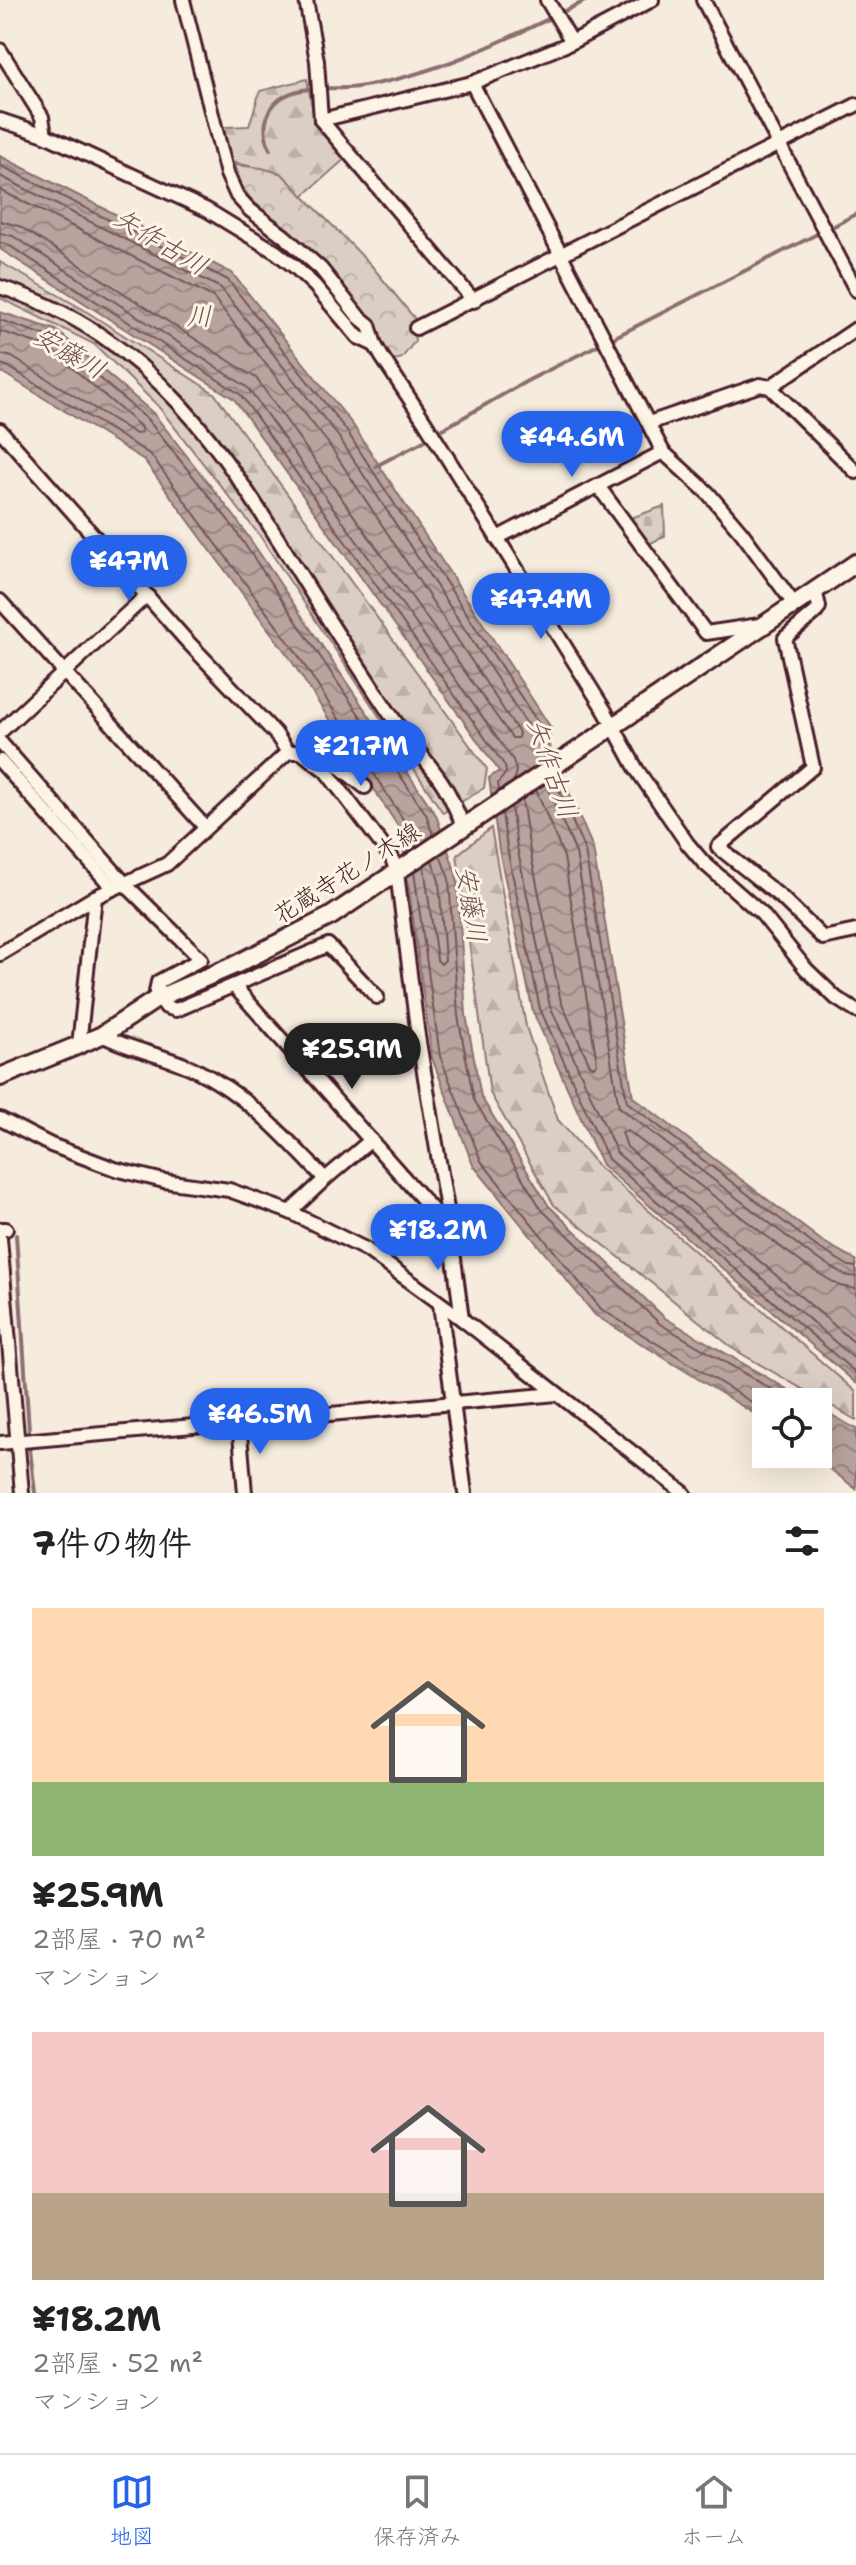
<!DOCTYPE html>
<html lang="ja">
<head>
<meta charset="utf-8">
<style>
  :root { --surface:#fff; --page:#f6f6f6; --text:#222; --muted:#767676; --line:#e0e0e0; --accent:#2563eb }
  body { margin:0; font-family:"Shantell Sans","Klee One",sans-serif; background:var(--page); color:var(--text); height:100vh; display:flex; flex-direction:column; font-size:30px; white-space:nowrap }
  * { box-sizing:border-box; margin:0 }
  p { font-size:26px; color:var(--muted) }
  .icon { flex:none; width:44px; height:44px; fill:none; stroke:currentColor; stroke-width:2; stroke-linecap:round; stroke-linejoin:round }
  .map { position:relative; height:1493px; overflow:hidden }
  .details { display:flex; flex-direction:column; background:var(--surface); flex:1 }
  .details>* { flex:none }
  .tools { position:absolute; left:752px; top:1388px; display:grid; gap:16px }
  .tools a { display:grid; place-items:center; width:80px; height:80px; border-radius:0px; background:var(--surface); box-shadow:0 8px 32px #0002; font-size:40px }
  .price { position:absolute; translate:-50% -68px; padding:0 18px; border-radius:28px; background:var(--accent); color:#fff; font-size:26px; line-height:52px; filter:drop-shadow(0 2px 4px #0008) }
  .price::after { content:''; position:absolute; left:50%; top:48px; width:24px; height:18px; margin-left:-12px; background:inherit; clip-path:polygon(0 0,100% 0,50% 100%) }
  .price.current { background:#222; color:#fff }
  ul { padding:0; list-style:none }
  li { display:grid; align-content:center; gap:16px; height:424px; padding:0 32px }
  li span { display:grid; place-items:center; height:248px; border-radius:0px; color:#555 }
  li>.icon { margin-inline-start:auto }
  span .icon { width:144px; height:144px; fill:#fffc; stroke-width:1 }
  li b { font-size:34px }
  h2 { display:flex; justify-content:space-between; align-items:center; height:96px; padding:0 32px; font-size:34px }
  .menu { display:flex; justify-content:space-around; align-items:center; height:112px; border-top:2px solid var(--line); background:var(--surface); font-size:22px; color:var(--muted) }
  .menu a { display:grid; justify-items:center; gap:4px }
  .menu .current { color:var(--accent) }
  .map>svg:first-child { display:block }
  .forest { fill:url(#forest-firs); stroke:#927678; stroke-width:2 }
  .cemetery { fill:url(#cemetery-stones); stroke:#927678; stroke-width:2 }
  .park { fill:url(#park-crowns); stroke:#927678; stroke-width:2 }
  .water { fill:url(#water-waves); stroke:#8c6e70; stroke-width:2 }
  .lines { fill:none; stroke-linecap:round; stroke-linejoin:round }
  .shore { stroke:#765459; stroke-width:2 }
  .stream { stroke:#8c6e70; stroke-width:4 }
  .minor-casing { stroke:#4a1f2b; stroke-width:18 }
  .major-casing { stroke:#4a1f2b; stroke-width:22 }
  .minor { stroke:#fcf5e5; stroke-width:12 }
  .major { stroke:#fcf5e5; stroke-width:16 }
  .labels { text-anchor:middle; dominant-baseline:central; stroke-width:6; stroke-linejoin:round; paint-order:stroke }
  .street-label { font-size:24px; fill:#4a1f2b; stroke:#fcf5e5 }
  .water-label { font-size:26px; font-style:italic; fill:#704d53; stroke:#fcf5e5 }
</style>
</head>
<body>
<div class="map">
<svg width="856" height="1493" viewBox="0 0 856 1493">
  <defs>
    <pattern id="forest-firs" width="22" height="20" patternUnits="userSpaceOnUse" patternTransform="scale(2)"><rect width="22" height="20" fill="#dbcec4"/><path d="M5 1l3.5 6h-7zM16 11l3.5 6h-7z" fill="#bdb0a9"/></pattern>
    <pattern id="cemetery-stones" width="16" height="16" patternUnits="userSpaceOnUse" patternTransform="scale(2)"><rect width="16" height="16" fill="#dbcec4"/><path d="M2 7V4a2 2 0 0 1 4 0v3zM10 15v-3a2 2 0 0 1 4 0v3z" fill="#bdb0a9"/></pattern>
    <pattern id="park-crowns" width="20" height="18" patternUnits="userSpaceOnUse" patternTransform="scale(2)"><rect width="20" height="18" fill="#dbcec4"/><path d="M2 6a3 3 0 1 1 6 0M12 15a3 3 0 1 1 6 0" fill="none" stroke="#bdb0a9"/></pattern>
    <pattern id="water-waves" width="16" height="10" patternUnits="userSpaceOnUse" patternTransform="scale(2)"><rect width="16" height="10" fill="#b8a39e"/><path d="M0 5q4-4 8 0t8 0" fill="none" stroke="#988481"/></pattern>
  </defs>
  <rect width="100%" height="100%" fill="#f5ecde"/>
  <filter id="ink" filterUnits="userSpaceOnUse"><feTurbulence type="fractalNoise" baseFrequency=".0125" numOctaves="2"/><feDisplacementMap in="SourceGraphic" scale="16" xChannelSelector="R" yChannelSelector="G"/><feConvolveMatrix kernelMatrix="1 2 1 2 8 2 1 2 1" color-interpolation-filters="sRGB"/></filter>
  <g filter="url(#ink)">
    <g class="forest">
      <path d="M307,79l8,44 31,35 -43,38 -23,-23 -49,-11 -9,-30 2,-5 25,-1 11,-35z"/>
      <path d="M0,262l81,46 133,85 273,376 -3,19 -41,25 -183,-277 -103,-131 -63,-61 -94,-46z"/>
      <path d="M491,828l35,199 32,93 41,47 257,225v28l-121,-70 -181,-145 -64,-112 -33,-238z"/>
    </g>
    <path class="cemetery" d="M664,506l1,30 -16,8 -18,-26z"/>
    <path class="park" d="M235,165l27,3 20,6 89,91 53,65 -5,6 -5,-4 1,9 -13,17 -10,3c-27,-45 -65,-86 -100,-125 -24,-26 -49,-31 -57,-71z"/>
    <g class="water">
      <path d="M0,156l232,117 121,152 198,303 -3,15 45,105 40,249 189,144 34,19v123l-254,-218 -69,-153 -34,-162 -10,-72 10,-7 -265,-372 -234,-150z"/>
      <path d="M0,312l56,18 97,83 82,104 201,298 21,62 9,138 15,82 68,109 116,112 144,84h-43v19l-171,-106 -122,-150 -41,-107 -31,-227 -112,-174 -145,-197 -144,-89z"/>
      <path d="M818,1407l38,22v60l-45,-35h7z"/>
    </g>
    <g class="lines">
      <g class="shore">
        <path d="M0,165l228,115 118,150 196,299 -2,16 6,14"/>
        <path d="M0,176l221,112 117,148 194,296 -1,14 7,19"/>
        <path d="M0,190l213,107 115,146 191,290 -1,5h-6l-256,-360 -237,-152 -19,-5"/>
        <path d="M0,233l13,3 234,151 266,373 3,10 -2,11"/>
        <path d="M0,243l7,1 233,150 265,372 1,7 -8,10 1,8"/>
        <path d="M0,320l53,18 94,81 82,102 197,293 7,21"/>
        <path d="M0,331l48,16 92,79 2,6 -6,2 -124,-77 -12,-3"/>
        <path d="M0,364l7,2 144,89 145,197 112,175 3,23"/>
        <path d="M554,778l31,73 42,251 190,145 32,19 7,1"/>
        <path d="M546,784l30,69 43,254 192,148 34,20 11,2"/>
        <path d="M522,799l7,46 32,157 29,63 4,2 3,-4 -33,-206 -28,-67"/>
        <path d="M511,807l6,40 33,159 67,147 239,207"/>
        <path d="M502,813l5,35 33,161 68,150 248,214"/>
        <path d="M440,855l9,24 9,137 16,84 68,110 118,114 133,78"/>
        <path d="M424,866l13,94 4,4 4,-4 -6,-79 -7,-21"/>
        <path d="M414,872l26,184 41,105 120,148 165,102"/>
        <path d="M856,1289l-16,-3 -34,-20 -178,-135 -6,1 5,15 229,197"/>
      </g>
      <g class="stream">
        <path d="M270,149c-8,-18 -6,-38 10,-50 21,-16 53,-8 78,-12 78,-11 158,-52 229,-87"/>
        <path d="M834,226l22,-12"/>
        <path d="M615,337l206,-105"/>
        <path d="M443,429l84,-48 75,-38"/>
        <path d="M376,466l48,-25"/>
        <path d="M16,1235l13,195"/>
        <path d="M30,1450l5,43"/>
      </g>
      <g class="minor-casing">
        <g id="minor">
          <path d="M183,0l44,174 10,22 13,14 34,26 37,33 37,47 11,9 6,20 7,12 43,65 180,289 32,59 50,73 16,19 59,52 44,55 30,29 20,13"/>
          <path d="M306,0l11,61 4,59 153,181"/>
          <path d="M547,0l25,42"/>
          <path d="M703,0l153,290"/>
          <path d="M0,50l42,67 3,18"/>
          <path d="M472,83l191,369 45,41 34,40 52,71"/>
          <path d="M0,120l45,15 162,75 69,42 19,15 20,19 43,51 17,8"/>
          <path d="M321,120l151,-37 96,-39 84,-44"/>
          <path d="M0,287c183,58 250,215 348,363 18,27 35,55 54,81 14,19 32,37 44,58 7,12 12,26 18,38"/>
          <path d="M416,328l440,-223"/>
          <path d="M770,387l86,-58"/>
          <path d="M649,423l111,-38 10,2 86,85"/>
          <path d="M0,430l186,210 89,93 13,19"/>
          <path d="M598,486l108,147 54,-8"/>
          <path d="M497,538l166,-86"/>
          <path d="M815,589l4,18 -3,5 -31,26 28,129 -95,80 64,51 41,40 33,-7"/>
          <path d="M0,601l205,226"/>
          <path d="M0,732l147,-137"/>
          <path d="M0,742l126,143 75,74 -43,23 -2,10 10,15 10,3 152,-65 49,52"/>
          <path d="M301,752l12,-6 52,41"/>
          <path d="M0,761l113,127"/>
          <path d="M0,954l95,-57 72,-33 121,-112h13l25,19 66,87 5,15 21,163 31,185 13,98"/>
          <path d="M235,987l200,226 14,8"/>
          <path d="M102,1035c28,15 62,20 92,34 54,26 90,67 131,110"/>
          <path d="M79,1045l16,-148"/>
          <path d="M0,1119l51,26 64,24 49,12 65,9 61,22 77,38 95,69 222,174"/>
          <path d="M290,1212l35,-33 46,-39"/>
          <path d="M0,1229h6"/>
          <path d="M0,1239l22,254"/>
          <path d="M440,1304l25,189"/>
          <path d="M239,1422l6,71"/>
          <path d="M0,1443l557,-49"/>
        </g>
      </g>
      <g class="major-casing">
        <path id="major" d="M0,1077l79,-32 23,-10 56,-37 77,-33 96,-49 525,-353"/>
      </g>
      <use href="#minor" class="minor"/>
      <use href="#major" class="major"/>
    </g>
  </g>
  <g class="labels">
    <g class="street-label">
      <text transform="translate(347 873) rotate(-32)">花蔵寺花ノ木線</text>
    </g>
    <g class="water-label">
      <text transform="translate(161 241) rotate(31)">矢作古川</text>
      <text x="199" y="315">川</text>
      <text transform="translate(70 352) rotate(30)">安藤川</text>
      <text transform="translate(553 768) rotate(71)">矢作古川</text>
      <text transform="translate(472 904) rotate(81)">安藤川</text>
    </g>
  </g>
</svg>
<div class="tools">
<a><svg class="icon" aria-label="locate" viewBox="0 0 24 24"><circle cx="12" cy="12" r="6"/><path d="M12 2v4M12 18v4M2 12h4M18 12h4"/></svg></a>
</div>
<b class="price" style="left:572px;top:479px">¥44.6M</b>
<b class="price" style="left:129px;top:603px">¥47M</b>
<b class="price" style="left:541px;top:641px">¥47.4M</b>
<b class="price" style="left:361px;top:788px">¥21.7M</b>
<b class="price current" style="left:352px;top:1091px">¥25.9M</b>
<b class="price" style="left:438px;top:1272px">¥18.2M</b>
<b class="price" style="left:260px;top:1456px">¥46.5M</b>
</div>
<section class="details">
<h2>7件の物件<svg class="icon" aria-label="filters" viewBox="0 0 24 24"><path d="M4 7h16M4 17h16"/><circle cx="9" cy="7" r="2"/><circle cx="15" cy="17" r="2"/></svg></h2>
<ul>
<li><span style="background:linear-gradient(#ffd9b3 70%,#8fb573 0)"><svg class="icon" aria-label="home" viewBox="0 0 24 24"><path d="M3 11l9-7 9 7M6 9v11h12V9"/></svg></span><div><b>¥25.9M</b><p>2部屋 · 70 m²</p><p>マンション</p></div></li>
<li><span style="background:linear-gradient(#f6c9c9 65%,#b9a48a 0)"><svg class="icon" aria-label="home" viewBox="0 0 24 24"><path d="M3 11l9-7 9 7M6 9v11h12V9"/></svg></span><div><b>¥18.2M</b><p>2部屋 · 52 m²</p><p>マンション</p></div></li>
</ul>
</section>
<nav class="menu">
<a class="current"><svg class="icon" aria-label="map" viewBox="0 0 24 24"><path d="M3 6l6-2 6 2 6-2v14l-6 2-6-2-6 2zM9 4v14M15 6v14"/></svg>地図</a>
<a><svg class="icon" aria-label="saved" viewBox="0 0 24 24"><path d="M7 4h10v16l-5-4-5 4z"/></svg>保存済み</a>
<a><svg class="icon" aria-label="home" viewBox="0 0 24 24"><path d="M3 11l9-7 9 7M6 9v11h12V9"/></svg>ホーム</a>
</nav>
</body>
</html>
